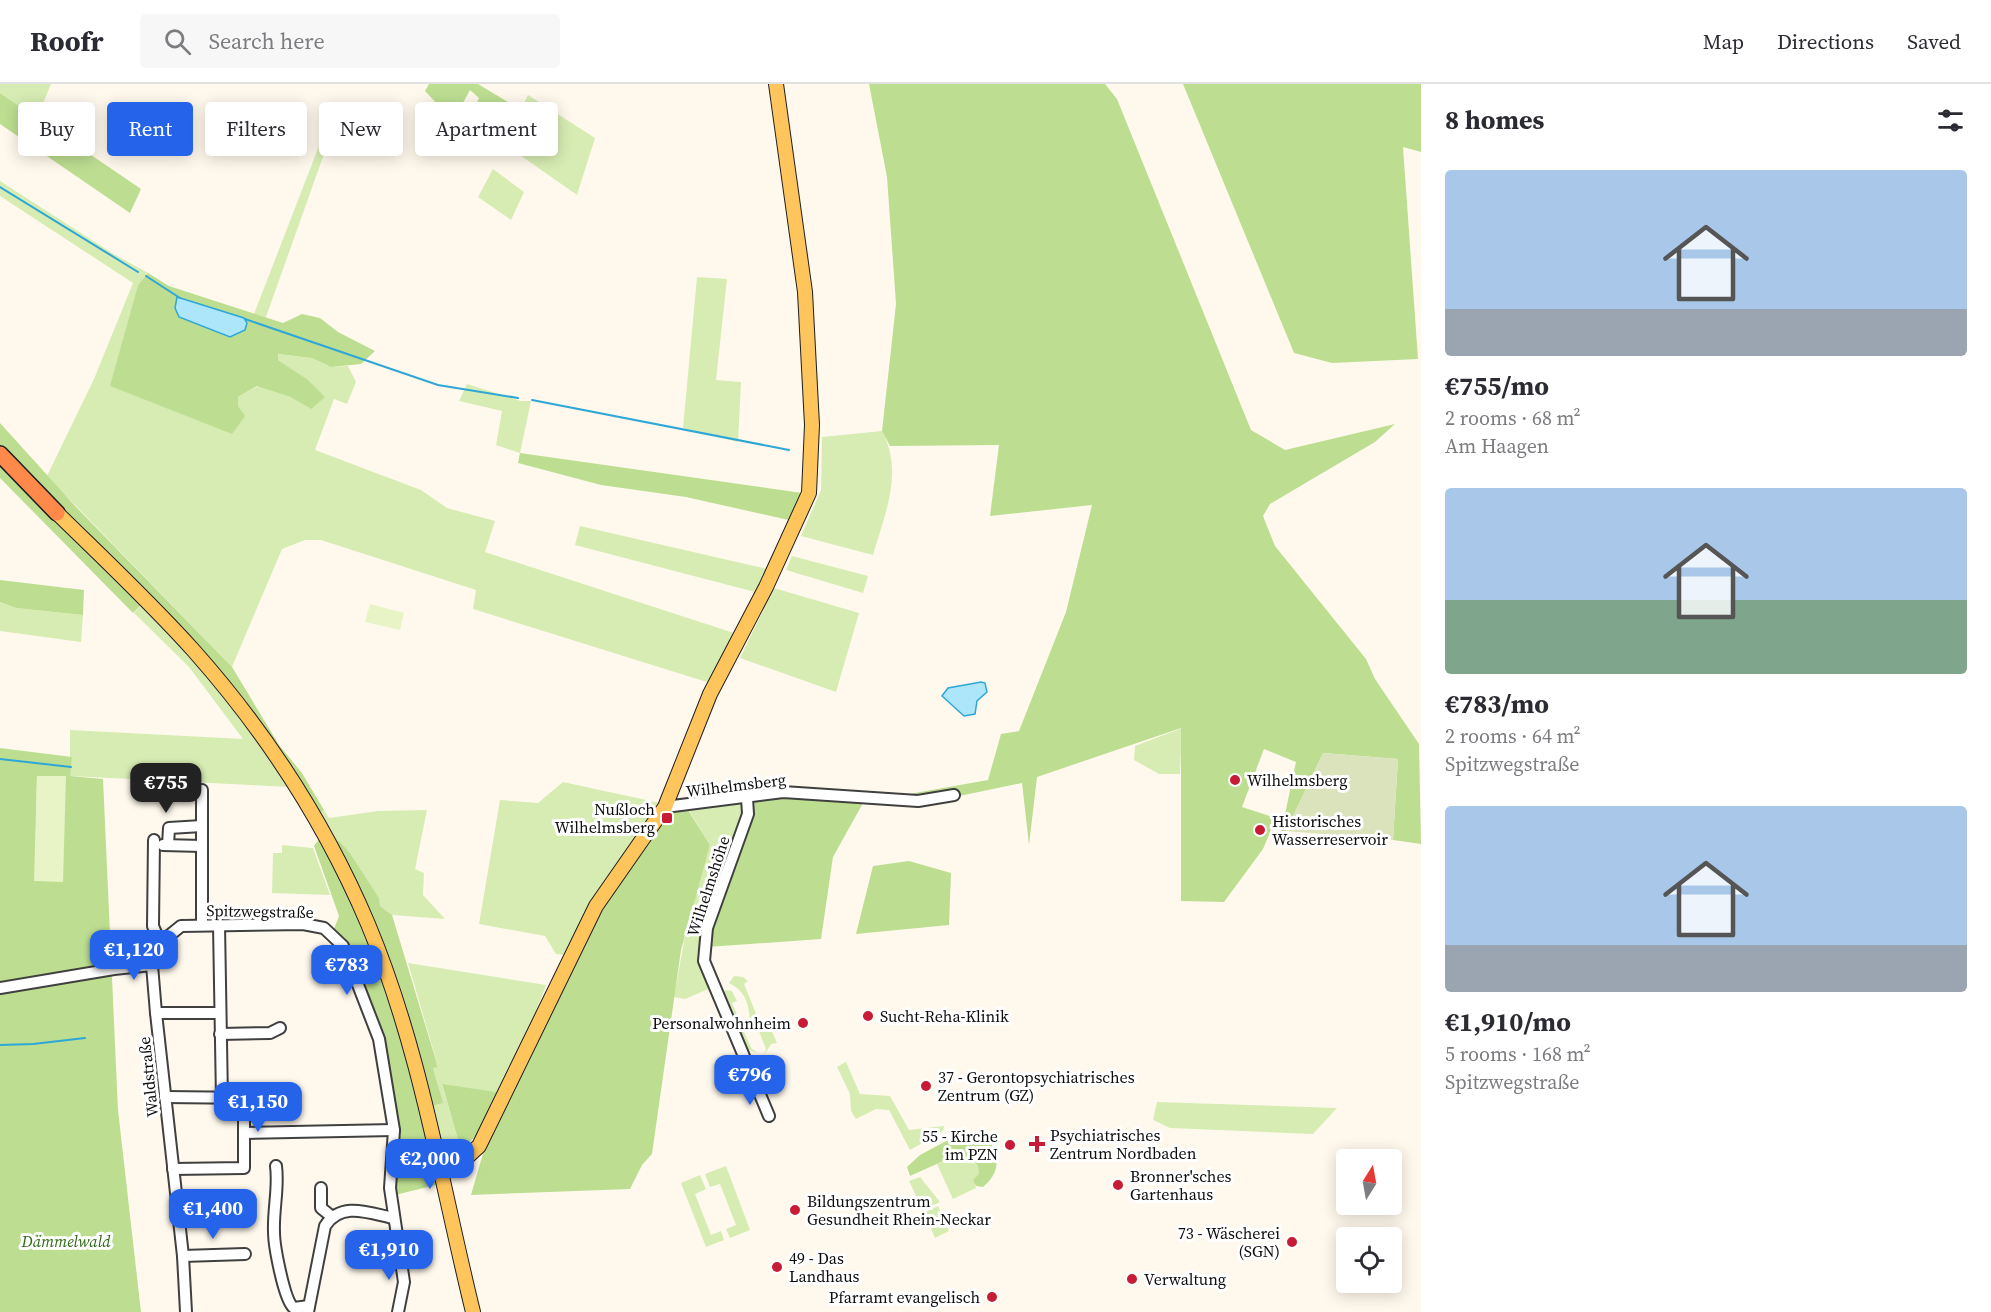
<!DOCTYPE html>
<html lang="en">
<head>
<meta charset="utf-8">
<style>
  :root { --surface:#fff; --page:#f7f7f7; --text:#2b2b33; --muted:#7c7c81; --line:#e1e1e2; --accent:#2563eb }
  body { margin:0; font-family:"Source Serif 4",serif; background:var(--page); color:var(--text); height:100vh; display:flex; flex-direction:column; font-size:22px; white-space:nowrap }
  * { box-sizing:border-box; margin:0 }
  p { font-size:20px; color:var(--muted) }
  .icon { flex:none; width:33px; height:33px; fill:none; stroke:currentColor; stroke-width:2; stroke-linecap:round; stroke-linejoin:round }
  .map { position:relative; flex:1; overflow:hidden }
  .sheet { display:flex; flex-direction:column; background:var(--surface); width:570px }
  .sheet>* { flex:none }
  .hud { position:absolute; left:18px; top:18px; width:570px; height:54px; display:flex; gap:12px }
  .needle { width:39px; rotate:11deg }
  .fabs { position:absolute; left:1336px; top:1065px; display:grid; gap:12px }
  .fabs a { display:grid; place-items:center; width:66px; height:66px; border-radius:6px; background:var(--surface); box-shadow:0 3px 15px #0003; font-size:30px }
  .price { position:absolute; translate:-50% -51px; padding:0 14px; border-radius:12px; background:var(--accent); color:#fff; font-size:20px; line-height:39px; filter:drop-shadow(0 2px 3px #0008) }
  .price::after { content:''; position:absolute; left:50%; top:36px; width:18px; height:14px; margin-left:-9px; background:inherit; clip-path:polygon(0 0,100% 0,50% 100%) }
  .price.selected { background:#222; color:#fff }
  ul { padding:0; list-style:none }
  li { display:grid; align-content:center; gap:12px; height:318px; padding:0 24px }
  li span { display:grid; place-items:center; height:186px; border-radius:6px; color:#555 }
  li>.icon { margin-inline-start:auto }
  span .icon { width:108px; height:108px; fill:#fffc; stroke-width:1 }
  li b { font-size:26px }
  h2 { display:flex; justify-content:space-between; align-items:center; height:72px; padding:0 24px; font-size:26px }
  .chip { padding:0 21px; border-radius:6px; background:var(--surface); box-shadow:0 3px 15px #0003; font-size:21px; line-height:54px }
  .chip.selected { background:var(--accent); color:#fff }
  header { display:flex; align-items:center; gap:36px; box-sizing:border-box; height:84px; padding:0 30px; background:var(--surface); border-bottom:2px solid var(--line) }
  header strong { font-size:28px }
  nav { display:flex; gap:33px; margin-inline-start:auto; font-size:21px }
  .search { width:420px; height:54px; background:var(--page); display:flex; align-items:center; gap:15px; box-sizing:border-box; padding:0 21px; border-radius:6px; color:var(--muted); font-size:22px }
  main { display:flex; flex:1; min-height:0 }
  .map>svg:first-child { display:block }
  .green { fill:#d7ecb3 }
  .forest { fill:#bdde91; fill-rule:evenodd }
  .cemetery { fill:#dae3bc }
  .pitch { fill:#e8f3c6 }
  .water { fill:#ade6fb; stroke:#2ea7d7; stroke-width:1.5 }
  .lines { fill:none; stroke-linecap:round; stroke-linejoin:round }
  .stream { stroke:#2ea7d7; stroke-width:2 }
  .minor-casing { stroke:#404040; stroke-width:14 }
  .major-casing { stroke:#1e1e1e; stroke-width:16 }
  .highway-casing { stroke:#1e1e1e; stroke-width:18 }
  .minor { stroke:#fff; stroke-width:10 }
  .major { stroke:#ffc55d; stroke-width:14 }
  .highway { stroke:#ff894b; stroke-width:15 }
  .poi-dot { fill:#c71b36; stroke:#fff; stroke-width:2 }
  .labels { text-anchor:middle; dominant-baseline:central; stroke-width:6; stroke-linejoin:round; paint-order:stroke }
  .poi-label { font-size:16px; fill:#0d0d0d; stroke:#fff; text-anchor:start }
  .street-label { font-size:16px; fill:#0d0d0d; stroke:#fff }
  .park-label { font-size:16px; font-style:italic; fill:#326918; stroke:#fff }
</style>
</head>
<body>
<header>
<strong>Roofr</strong>
<div class="search"><svg class="icon" aria-label="search" viewBox="0 0 24 24"><circle cx="10" cy="10" r="6"/><path d="M15 15l6 6"/></svg>Search here</div>
<nav><a>Map</a><a>Directions</a><a>Saved</a></nav>
</header>
<main>
<div class="map">
<svg width="1421" height="1228" viewBox="0 0 1421 1228">
  <rect width="100%" height="100%" fill="#fff9ed"/>
  <g class="green">
    <path d="M0,0h51l-14,34 -37,-25z"/>
    <path d="M528,11l67,43 -18,57 -73,-51z"/>
    <path d="M329,36l6,3 -69,194 -12,-3z"/>
    <path d="M493,85l31,23 -13,28 -33,-23z"/>
    <path d="M0,97l112,72 36,20 -10,12 -27,101 121,47 6,-36 20,-11 32,11 21,12 -4,-30 -29,-19 -1,-6 35,4 19,9 17,-1 8,16 -9,22 -13,-5 -19,51 106,40 26,18 48,13 -10,31 249,81 -24,50 -237,-74 3,-19 -155,-50h-16l-23,9 -50,118 -185,-191 47,-97 39,-96 -133,-87z"/>
    <path d="M697,193l30,2 -11,101 25,2 -3,60 -55,-14z"/>
    <path d="M467,300l54,17h10l-11,52 -24,-8 6,-34 -43,-10z"/>
    <path d="M882,347c22,41 3,82 -9,124l-72,-19 20,-46 1,-53z"/>
    <path d="M580,442l187,43 -12,23 -180,-47z"/>
    <path d="M792,472l76,20 -5,17 -77,-23z"/>
    <path d="M774,504l85,25 -23,79 -96,-34z"/>
    <path d="M0,518l16,6 67,7 -2,27 -81,-11z"/>
    <path d="M142,520l82,91 65,92 -219,-11v-46l173,9 -54,-72 -55,-54z"/>
    <path d="M1182,644l-2,46h-21l-25,-14 1,-14z"/>
    <path d="M563,698l97,21 -94,152 -10,-1 -11,-18 -66,-12 21,-124 38,3z"/>
    <path d="M747,710l8,10 -44,119 -4,24 11,38 -33,14 -11,-2 15,-83 21,-69 -26,-43z"/>
    <path d="M324,726l5,8 49,-7 49,-1 -12,59 9,4 -1,22 22,24 -53,-4 -12,-9 -1,-8 -29,-45 -11,-11 -5,2 -16,-31z"/>
    <path d="M282,761l31,3 17,47 -58,-2 1,-40h9z"/>
    <path d="M408,879l138,22 -25,67 -24,40 -55,-7 19,65 -9,2 -11,-6 -10,-40 7,-22 -6,-17 6,-1z"/>
    <path d="M734,892l9,1 5,4 -4,3 15,37 8,-1 10,23 -6,1 -7,11 2,-6 -11,-28 -5,2c-1,-17 -3,-31 -21,-40z"/>
    <path d="M726,906l6,1 5,10 -5,2 7,16 6,3 2,4 -5,2 10,21 6,4 -10,-3 -8,-19 -6,-2 -2,-4 4,-3 -6,-16 -6,-1 -3,-10z"/>
    <path d="M751,971l9,3 7,15 -1,11h-3z"/>
    <path d="M849,976l-3,2 14,32 30,2 19,34 35,-4 -1,5 -33,19 -21,-40 -13,-1 -20,10 -5,-8 -1,-17 -13,-27z"/>
    <path d="M1157,1018l180,6 -24,26 -143,-6 -17,-8z"/>
    <path d="M961,1069l17,13 1,8 -5,6 2,8 -23,11 -16,-35z"/>
    <path d="M726,1082l24,64 -20,8 -4,-9 10,-4 -16,-41 -10,3 -5,-13z"/>
    <path d="M700,1091l6,14 -11,5 16,41 10,-4 3,9 -18,7 -25,-64z"/>
    <path d="M920,1093l20,25 -17,8 -14,-29z"/>
    <path d="M938,1122l11,25 -14,7 -11,-25z"/>
  </g>
  <g class="forest">
    <path d="M429,0h49l43,26 -15,29 -38,-16 11,-25 -9,-8 -17,31 -28,-30z"/>
    <path d="M869,0h236l12,15 134,331 34,20 110,-26 -20,18 -105,62 -7,12 12,30 91,113 9,20 44,65 2,100 -28,-4 5,-81 -75,-6 -37,78 -5,2 15,-71 -32,-13 -22,58 34,11 -13,31 -39,53 -43,-1v-173l-144,49 -8,68 -7,-62 -77,16 -10,5 -72,-1 -30,54 -12,82 -114,8 4,-24 44,-119 -8,-10 32,-6 130,6 79,-14 13,-46 18,-3 47,-119 26,-107 -102,11 9,-71 -109,1 -8,-15 14,-127 -9,-127z"/>
    <path d="M1183,0h238v68l-18,-5 15,212 -86,4 -38,-10z"/>
    <path d="M0,9l141,96 -11,24 -130,-89z"/>
    <path d="M148,189l21,13 114,37 19,-9 18,4 18,14 37,19 -14,13 -30,3 -19,-9 -34,-4v6l29,19 18,18 -14,12 -21,-12 -33,-11 -19,11v9l7,10 -13,18 -122,-48 28,-101z"/>
    <path d="M0,339l77,85 155,159 47,78 23,28 22,37 -6,3 -40,-60 -278,-307z"/>
    <path d="M520,369l282,40 -9,28 -107,-24 -85,-12 -83,-22z"/>
    <path d="M0,379l142,141 -9,9 -133,-135z"/>
    <path d="M0,496l84,10 -1,25 -67,-7 -16,-6z"/>
    <path d="M0,664l72,9 -2,19 33,3 15,331 23,202h-141zM37,692h29l-31,105z"/>
    <path d="M672,726h16l22,35 -29,105 -29,204 -10,11 -12,24 -159,6 13,-45 83,-172 38,-72z"/>
    <path d="M320,754l44,92 33,87 43,167 -45,11c0,-28 3,-58 1,-87 -1,-34 -35,-161 -62,-179l5,-13 -25,-70z"/>
    <path d="M339,757l11,12 29,45 1,8 12,9 46,152 -5,1 10,35 -12,3 -97,-262z"/>
    <path d="M909,777l42,12 -2,52 -93,9 17,-68z"/>
    <path d="M442,1000l55,8 1,4c-10,19 -19,41 -37,54z"/>
    <path d="M948,1056h41c11,18 11,33 -6,47l-7,-1 -3,-6 6,-6 -1,-8 -6,-6h-7l-4,-7 -51,23 -3,-9 13,-12z"/>
  </g>
  <path class="cemetery" d="M1323,669l75,6 -5,81 -107,-9z"/>
  <g class="pitch">
    <path d="M370,520l34,9 -4,17 -35,-8z"/>
    <path d="M37,692h29l-3,106 -29,-1z"/>
  </g>
  <g class="water">
    <path d="M177,213l67,21 3,5 -2,7 -15,7 -51,-20 -4,-9z"/>
    <path d="M981,598l4,1 2,9 -10,9 -2,13 -11,2 -22,-20 6,-8z"/>
  </g>
  <g class="lines">
    <g class="stream">
      <path d="M0,103l138,85"/>
      <path d="M146,192l34,22"/>
      <path d="M245,235l193,66 80,13"/>
      <path d="M532,316l257,50"/>
      <path d="M0,675l71,8"/>
      <path d="M0,961l33,-1 52,-6"/>
    </g>
    <g class="minor-casing">
      <g id="minor">
        <path d="M202,706v134"/>
        <path d="M747,714l1,16 -41,114 -3,33 65,155"/>
        <path d="M665,723l118,-15 135,9 36,-6"/>
        <path d="M154,756l-1,86 7,17"/>
        <path d="M163,761l39,1"/>
        <path d="M168,761l1,-17 33,-2"/>
        <path d="M219,841l3,174"/>
        <path d="M0,904l114,-19 38,-4"/>
        <path d="M156,929h64"/>
        <path d="M220,950l50,-1 10,-5"/>
        <path d="M165,1013l89,1 38,-3"/>
        <path d="M244,1049l150,-3"/>
        <path d="M276,1082c3,22 -3,43 -2,66 0,13 10,69 20,76l15,-2"/>
        <path d="M173,1085l71,-1v-70"/>
        <path d="M321,1104v20l10,8"/>
        <path d="M183,1172l62,-2"/>
        <path d="M186,1228l-3,-56 -27,-243 -4,-48 2,-11 6,-11 21,-17 122,-2 21,4 19,18 36,93 15,91 -4,58 14,94 -6,30"/>
        <path d="M308,1228l17,-86c16,-25 44,-13 68,-8"/>
      </g>
    </g>
    <g class="major-casing">
      <g id="major">
        <path d="M57,429c46,45 94,90 137,138 71,80 132,174 174,273 52,124 73,258 105,388"/>
        <path d="M441,1080l25,-6 13,-12 117,-240 69,-99 45,-113 56,-107 43,-94 3,-68 -7,-133 -29,-208"/>
      </g>
    </g>
    <g class="highway-casing">
      <path id="highway" d="M0,370l57,59"/>
    </g>
    <use href="#minor" class="minor"/>
    <use href="#major" class="major"/>
    <use href="#highway" class="highway"/>
  </g>
  <g class="poi-dot">
    <circle cx="1235" cy="696" r="6"/>
    <rect x="661" y="728" width="12" height="12" rx="3"/>
    <circle cx="1260" cy="746" r="6"/>
    <circle cx="868" cy="932" r="6"/>
    <circle cx="803" cy="939" r="6"/>
    <circle cx="926" cy="1002" r="6"/>
    <path d="M1034 1051h6v6h6v6h-6v6h-6v-6h-6v-6h6z"/>
    <circle cx="1010" cy="1061" r="6"/>
    <circle cx="1118" cy="1101" r="6"/>
    <circle cx="795" cy="1126" r="6"/>
    <circle cx="1292" cy="1158" r="6"/>
    <circle cx="777" cy="1183" r="6"/>
    <circle cx="1132" cy="1195" r="6"/>
    <circle cx="992" cy="1213" r="6"/>
  </g>
  <g class="labels">
    <g class="poi-label">
      <text x="1247" y="696">Wilhelmsberg</text>
      <text x="655" y="725" text-anchor="end">Nußloch<tspan x="655" dy="18">Wilhelmsberg</tspan></text>
      <text x="1272" y="737">Historisches<tspan x="1272" dy="18">Wasserreservoir</tspan></text>
      <text x="880" y="932">Sucht-Reha-Klinik</text>
      <text x="791" y="939" text-anchor="end">Personalwohnheim</text>
      <text x="938" y="993">37 - Gerontopsychiatrisches<tspan x="938" dy="18">Zentrum (GZ)</tspan></text>
      <text x="1050" y="1051">Psychiatrisches<tspan x="1050" dy="18">Zentrum Nordbaden</tspan></text>
      <text x="998" y="1052" text-anchor="end">55 - Kirche<tspan x="998" dy="18">im PZN</tspan></text>
      <text x="1130" y="1092">Bronner'sches<tspan x="1130" dy="18">Gartenhaus</tspan></text>
      <text x="807" y="1117">Bildungszentrum<tspan x="807" dy="18">Gesundheit Rhein-Neckar</tspan></text>
      <text x="1280" y="1149" text-anchor="end">73 - Wäscherei<tspan x="1280" dy="18">(SGN)</tspan></text>
      <text x="789" y="1174">49 - Das<tspan x="789" dy="18">Landhaus</tspan></text>
      <text x="1144" y="1195">Verwaltung</text>
      <text x="980" y="1213" text-anchor="end">Pfarramt evangelisch</text>
    </g>
    <g class="street-label">
      <text transform="translate(736 701) rotate(-7)">Wilhelmsberg</text>
      <text transform="translate(708 802) rotate(-72)">Wilhelmshöhe</text>
      <text transform="translate(260 827) rotate(1)">Spitzwegstraße</text>
      <text transform="translate(148 993) rotate(-96)">Waldstraße</text>
    </g>
    <g class="park-label">
      <text x="66" y="1157">Dämmelwald</text>
    </g>
  </g>
</svg>
<div class="fabs">
<a><svg class="needle" viewBox="-14 -14 28 28"><path d="M0-13l5 13h-10z" fill="#e53935"/><path d="M0 13l5-13h-10z" fill="#7c7c81"/></svg></a>
<a><svg class="icon" aria-label="locate" viewBox="0 0 24 24"><circle cx="12" cy="12" r="6"/><path d="M12 2v4M12 18v4M2 12h4M18 12h4"/></svg></a>
</div>
<b class="price selected" style="left:166px;top:730px">€755</b>
<b class="price" style="left:134px;top:897px">€1,120</b>
<b class="price" style="left:347px;top:912px">€783</b>
<b class="price" style="left:750px;top:1022px">€796</b>
<b class="price" style="left:258px;top:1049px">€1,150</b>
<b class="price" style="left:430px;top:1106px">€2,000</b>
<b class="price" style="left:213px;top:1156px">€1,400</b>
<b class="price" style="left:389px;top:1197px">€1,910</b>
<div class="hud">
<a class="chip">Buy</a>
<a class="chip selected">Rent</a>
<a class="chip">Filters</a>
<a class="chip">New</a>
<a class="chip">Apartment</a>
</div>
</div>
<section class="sheet">
<h2>8 homes<svg class="icon" aria-label="filters" viewBox="0 0 24 24"><path d="M4 7h16M4 17h16"/><circle cx="9" cy="7" r="2"/><circle cx="15" cy="17" r="2"/></svg></h2>
<ul>
<li><span style="background:linear-gradient(#a9c7e8 75%,#9aa5b1 0)"><svg class="icon" aria-label="home" viewBox="0 0 24 24"><path d="M3 11l9-7 9 7M6 9v11h12V9"/></svg></span><div><b>€755/mo</b><p>2 rooms · 68 m²</p><p>Am Haagen</p></div></li>
<li><span style="background:linear-gradient(#a9c7e8 60%,#7fa58c 0)"><svg class="icon" aria-label="home" viewBox="0 0 24 24"><path d="M3 11l9-7 9 7M6 9v11h12V9"/></svg></span><div><b>€783/mo</b><p>2 rooms · 64 m²</p><p>Spitzwegstraße</p></div></li>
<li><span style="background:linear-gradient(#a9c7e8 75%,#9aa5b1 0)"><svg class="icon" aria-label="home" viewBox="0 0 24 24"><path d="M3 11l9-7 9 7M6 9v11h12V9"/></svg></span><div><b>€1,910/mo</b><p>5 rooms · 168 m²</p><p>Spitzwegstraße</p></div></li>
</ul>
</section>
</main>
</body>
</html>
